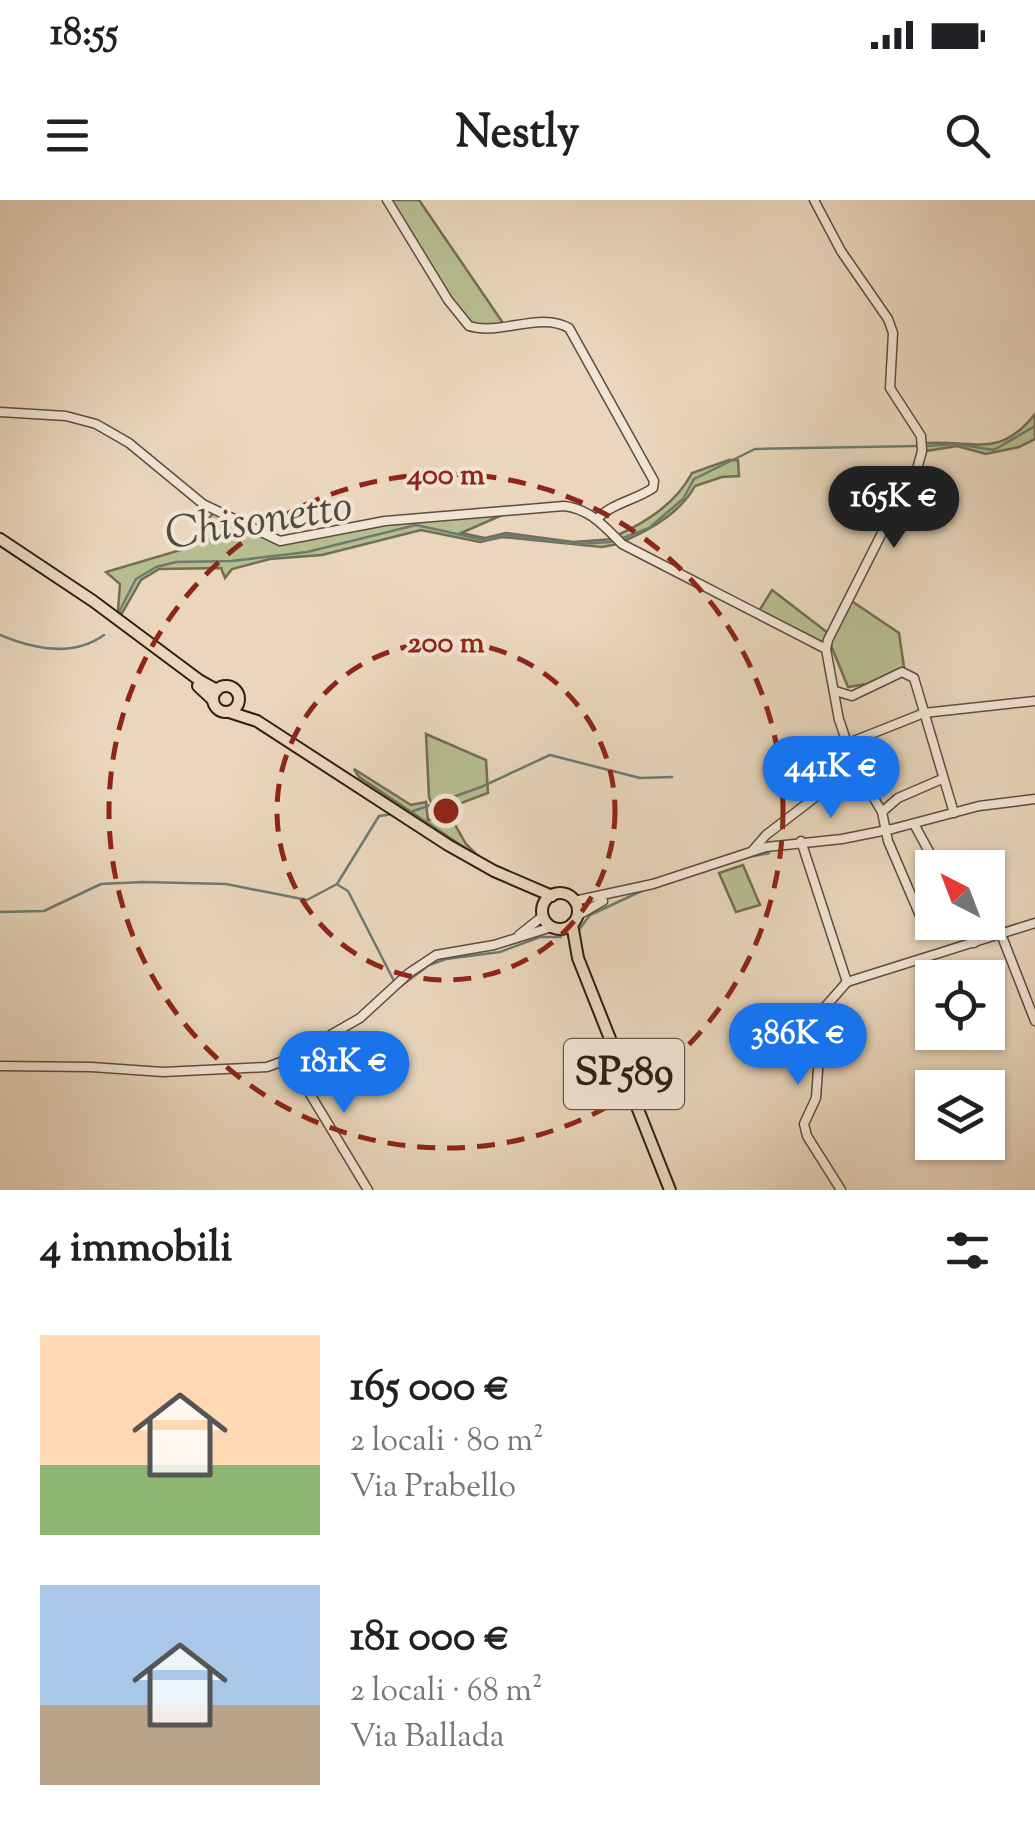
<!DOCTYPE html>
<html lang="it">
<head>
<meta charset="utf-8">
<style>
  :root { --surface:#fff; --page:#f2f2f2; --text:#202124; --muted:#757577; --accent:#1a73e8 }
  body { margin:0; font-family:"Sorts Mill Goudy",serif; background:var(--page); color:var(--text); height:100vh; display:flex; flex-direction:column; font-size:38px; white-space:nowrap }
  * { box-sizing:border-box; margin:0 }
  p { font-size:32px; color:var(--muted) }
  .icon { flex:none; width:55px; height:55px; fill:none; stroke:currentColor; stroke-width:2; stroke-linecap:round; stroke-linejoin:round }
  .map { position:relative; height:990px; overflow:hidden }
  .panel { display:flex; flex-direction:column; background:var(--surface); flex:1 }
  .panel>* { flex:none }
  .needle { width:65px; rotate:318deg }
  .controls { position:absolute; left:915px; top:650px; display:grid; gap:20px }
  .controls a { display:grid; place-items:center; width:90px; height:90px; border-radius:0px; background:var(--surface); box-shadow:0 2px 8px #0004; font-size:50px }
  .price { position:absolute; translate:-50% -85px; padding:0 22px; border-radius:35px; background:var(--accent); color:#fff; font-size:32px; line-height:65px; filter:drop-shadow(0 2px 5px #0008) }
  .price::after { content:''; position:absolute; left:50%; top:60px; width:30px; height:22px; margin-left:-15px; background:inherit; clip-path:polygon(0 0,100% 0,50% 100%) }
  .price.on { background:#222; color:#fff }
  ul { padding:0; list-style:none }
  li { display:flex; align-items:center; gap:30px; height:250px; padding:0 40px }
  li span { display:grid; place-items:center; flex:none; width:280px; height:200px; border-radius:0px; color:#555 }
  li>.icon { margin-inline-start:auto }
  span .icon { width:120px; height:120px; fill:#fffc; stroke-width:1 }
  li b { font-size:42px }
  h2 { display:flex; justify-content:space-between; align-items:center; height:120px; padding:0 40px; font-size:42px }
  .status { display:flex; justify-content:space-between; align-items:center; height:70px; padding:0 50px; background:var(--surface); direction:ltr }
  .status svg { height:28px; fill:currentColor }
  header { display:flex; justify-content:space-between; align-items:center; height:130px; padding:0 40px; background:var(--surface); font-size:45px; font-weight:700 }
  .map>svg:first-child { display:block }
  .green { fill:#b6be91; stroke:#726e52; stroke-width:2.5 }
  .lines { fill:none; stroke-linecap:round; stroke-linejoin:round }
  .stream { stroke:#6d7b70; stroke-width:2.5 }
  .minor-casing { stroke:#5e4d3c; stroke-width:11 }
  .major-casing { stroke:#2f1f12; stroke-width:14 }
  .minor { stroke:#f1e4d3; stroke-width:8 }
  .major { stroke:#e9d6bc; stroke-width:10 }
  .ring { fill:none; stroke:#8f2418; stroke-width:5; stroke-dasharray:18 12 }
  .labels { text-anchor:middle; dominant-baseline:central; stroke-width:8; stroke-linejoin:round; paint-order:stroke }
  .shield { fill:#f1e4d3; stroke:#695a4c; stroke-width:2.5 }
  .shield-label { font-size:40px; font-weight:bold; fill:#2f1f12 }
  .water-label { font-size:45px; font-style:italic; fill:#4e4d41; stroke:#f1e4d3 }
  .centre { fill:#8f2418; stroke:#f1e4d3; stroke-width:5 }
  .ring-label { font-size:30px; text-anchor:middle; font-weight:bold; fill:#8f2418; stroke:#f1e4d3; stroke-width:8; stroke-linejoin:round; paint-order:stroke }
</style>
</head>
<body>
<div class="status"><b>18:55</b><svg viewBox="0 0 49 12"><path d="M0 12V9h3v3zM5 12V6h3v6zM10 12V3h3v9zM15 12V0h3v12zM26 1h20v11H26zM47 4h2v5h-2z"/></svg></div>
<header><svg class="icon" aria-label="menu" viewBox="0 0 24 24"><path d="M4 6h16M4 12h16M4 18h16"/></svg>Nestly<svg class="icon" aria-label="search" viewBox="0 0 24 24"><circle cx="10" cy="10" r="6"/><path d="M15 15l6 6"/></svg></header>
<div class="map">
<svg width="1035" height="990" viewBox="0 0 1035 990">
  <rect width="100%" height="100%" fill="#e9d6bc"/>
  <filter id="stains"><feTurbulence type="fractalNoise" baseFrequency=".002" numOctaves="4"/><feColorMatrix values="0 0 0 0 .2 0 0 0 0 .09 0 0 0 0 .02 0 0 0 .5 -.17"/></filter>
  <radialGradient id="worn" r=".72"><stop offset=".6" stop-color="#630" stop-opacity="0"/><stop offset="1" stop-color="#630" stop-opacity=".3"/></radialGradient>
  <g class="green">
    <path d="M389,0h30l86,126 -25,2 -17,-10z"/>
    <path d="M1035,214v25l-16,8 -33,7 -29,-8 -31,5 -1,-8c53,-3 74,16 110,-29z"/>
    <path d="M729,260h9l1,16 -17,1 -27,9c-14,26 -43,43 -71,55l-6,-6c30,-14 58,-32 74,-62z"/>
    <path d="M214,312l60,30 47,-5 66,-14 122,-11 -48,21 24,5 21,-5 67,9 40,-3 5,5 -16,3 -100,-10 -22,5 -59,-12 -99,25 -52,4 -38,10 -7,9 -4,-10 -62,1 -18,11 -20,35 -3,-5 2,-26 -14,-12 78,-23z"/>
    <path d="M772,390l56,43 -4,10 -65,-32z"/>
    <path d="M850,400l49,33 5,34 -37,17 -19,3 -18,-44z"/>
    <path d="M426,534l60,26 2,33 -53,20 -6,-16z"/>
    <path d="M354,569l57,36 15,-3 2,18 22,-4 16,28 14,14 -121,-81z"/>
    <path d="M743,665l17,40 -24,7 -17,-39z"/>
  </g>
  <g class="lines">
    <g class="stream">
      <path d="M926,246l30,-2 38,6 41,-24"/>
      <path d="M623,338l26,-10 34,-29 11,-20 61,-30 163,-3"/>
      <path d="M118,414l18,-35 20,-12 20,-5 56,-1 75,-9 109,-27 68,15 21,-5 73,9 33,-2"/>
      <path d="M0,435c33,14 72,23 104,0"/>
      <path d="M408,613l73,-26 69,-32 90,23 32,-1"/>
      <path d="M744,658l25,-5"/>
      <path d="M338,685l10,6 46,90"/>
      <path d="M0,712l44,-1 57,-27 42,-2 83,2 81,16 30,-16 42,-68 14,-2"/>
      <path d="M578,731l12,-16 56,-26"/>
      <path d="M401,786l28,-21 17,-6 54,-7 40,-15h21"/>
    </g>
    <g class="minor-casing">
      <g id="minor">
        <path d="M387,0l61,100 21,26c32,10 71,-15 100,2l85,153 -1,7c-17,12 -41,15 -56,31"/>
        <path d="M814,0l27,51 47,68 5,14 -3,55 31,48 1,15 -8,29 -30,49 -56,111 -2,9 13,71"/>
        <path d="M0,212l66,4 30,8 33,19 74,61 77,37 105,-20 179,-15c26,3 40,20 58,38l204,105"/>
        <path d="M835,491l17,5 50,-24 12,6 40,135"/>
        <path d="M840,522l13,40 29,50"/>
        <path d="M846,544l78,-31 111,-12"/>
        <path d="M914,624l24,44"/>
        <path d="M801,641l46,141"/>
        <path d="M753,650l13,-15 56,-43 3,-11 28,-19"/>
        <path d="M574,701l79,-17 113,-37 76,-8 50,-10 87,-23 56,-7"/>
        <path d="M577,716l26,-15"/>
        <path d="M921,718l-33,-77 -6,-29 16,-14 44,-19"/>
        <path d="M965,722l9,21"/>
        <path d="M1001,734l34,87"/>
        <path d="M519,735l24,-19"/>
        <path d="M847,782l188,-59"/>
        <path d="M289,859l79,131"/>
        <path d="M0,866l91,1 72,5 104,-5 22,-8 71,-41 49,-45 27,-18 58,-10 58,-18"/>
        <path d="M841,990l-34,-54 -3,-12 12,-26 6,-83 3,-8 22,-25"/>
      </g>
    </g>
    <g class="major-casing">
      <g id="major">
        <path d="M0,339l93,62 106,79 18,10"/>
        <circle cx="226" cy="499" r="13"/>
        <path d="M198,486l15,14"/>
        <path d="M229,512l28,9 191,124 46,26 58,25"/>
        <circle cx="560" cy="711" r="18"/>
        <path d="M572,724l6,34 92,232"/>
      </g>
    </g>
    <use href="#minor" class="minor"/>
    <use href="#major" class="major"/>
  </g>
  <g class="ring">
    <circle cx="446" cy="611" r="169"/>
    <circle cx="446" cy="611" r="337"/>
  </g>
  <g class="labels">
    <rect class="shield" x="564" y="839" width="120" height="70" rx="8"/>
    <g class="shield-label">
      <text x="624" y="874">SP589</text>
    </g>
    <g class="water-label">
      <text transform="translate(259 323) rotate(-9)">Chisonetto</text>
    </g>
  </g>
  <circle cx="446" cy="611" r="15" class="centre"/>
  <g class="ring-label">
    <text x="446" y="284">400 m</text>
    <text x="446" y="452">200 m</text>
  </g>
  <rect width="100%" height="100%" filter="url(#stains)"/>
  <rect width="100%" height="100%" fill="url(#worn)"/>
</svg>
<div class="controls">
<a><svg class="needle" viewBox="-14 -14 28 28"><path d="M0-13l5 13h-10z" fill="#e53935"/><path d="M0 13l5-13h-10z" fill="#757577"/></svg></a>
<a><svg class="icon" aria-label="locate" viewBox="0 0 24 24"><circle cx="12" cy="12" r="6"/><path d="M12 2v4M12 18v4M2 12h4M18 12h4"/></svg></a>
<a><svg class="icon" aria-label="layers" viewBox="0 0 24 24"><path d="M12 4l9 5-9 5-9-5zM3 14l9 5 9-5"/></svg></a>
</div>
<b class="price on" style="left:894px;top:351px">165K €</b>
<b class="price" style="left:831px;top:621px">441K €</b>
<b class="price" style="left:798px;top:888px">386K €</b>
<b class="price" style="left:344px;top:916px">181K €</b>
</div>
<section class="panel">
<h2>4 immobili<svg class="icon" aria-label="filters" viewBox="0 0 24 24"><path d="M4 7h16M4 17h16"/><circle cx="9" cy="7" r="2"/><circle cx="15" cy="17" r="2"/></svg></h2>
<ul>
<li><span style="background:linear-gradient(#ffd9b3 65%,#8fb573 0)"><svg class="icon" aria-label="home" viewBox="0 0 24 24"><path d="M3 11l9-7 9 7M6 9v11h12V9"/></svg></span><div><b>165 000 €</b><p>2 locali · 80 m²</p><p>Via Prabello</p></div></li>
<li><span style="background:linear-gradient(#a9c7e8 60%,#b9a48a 0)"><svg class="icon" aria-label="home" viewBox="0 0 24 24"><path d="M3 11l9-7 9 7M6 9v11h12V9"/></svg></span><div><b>181 000 €</b><p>2 locali · 68 m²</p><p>Via Ballada</p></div></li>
</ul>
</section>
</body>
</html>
